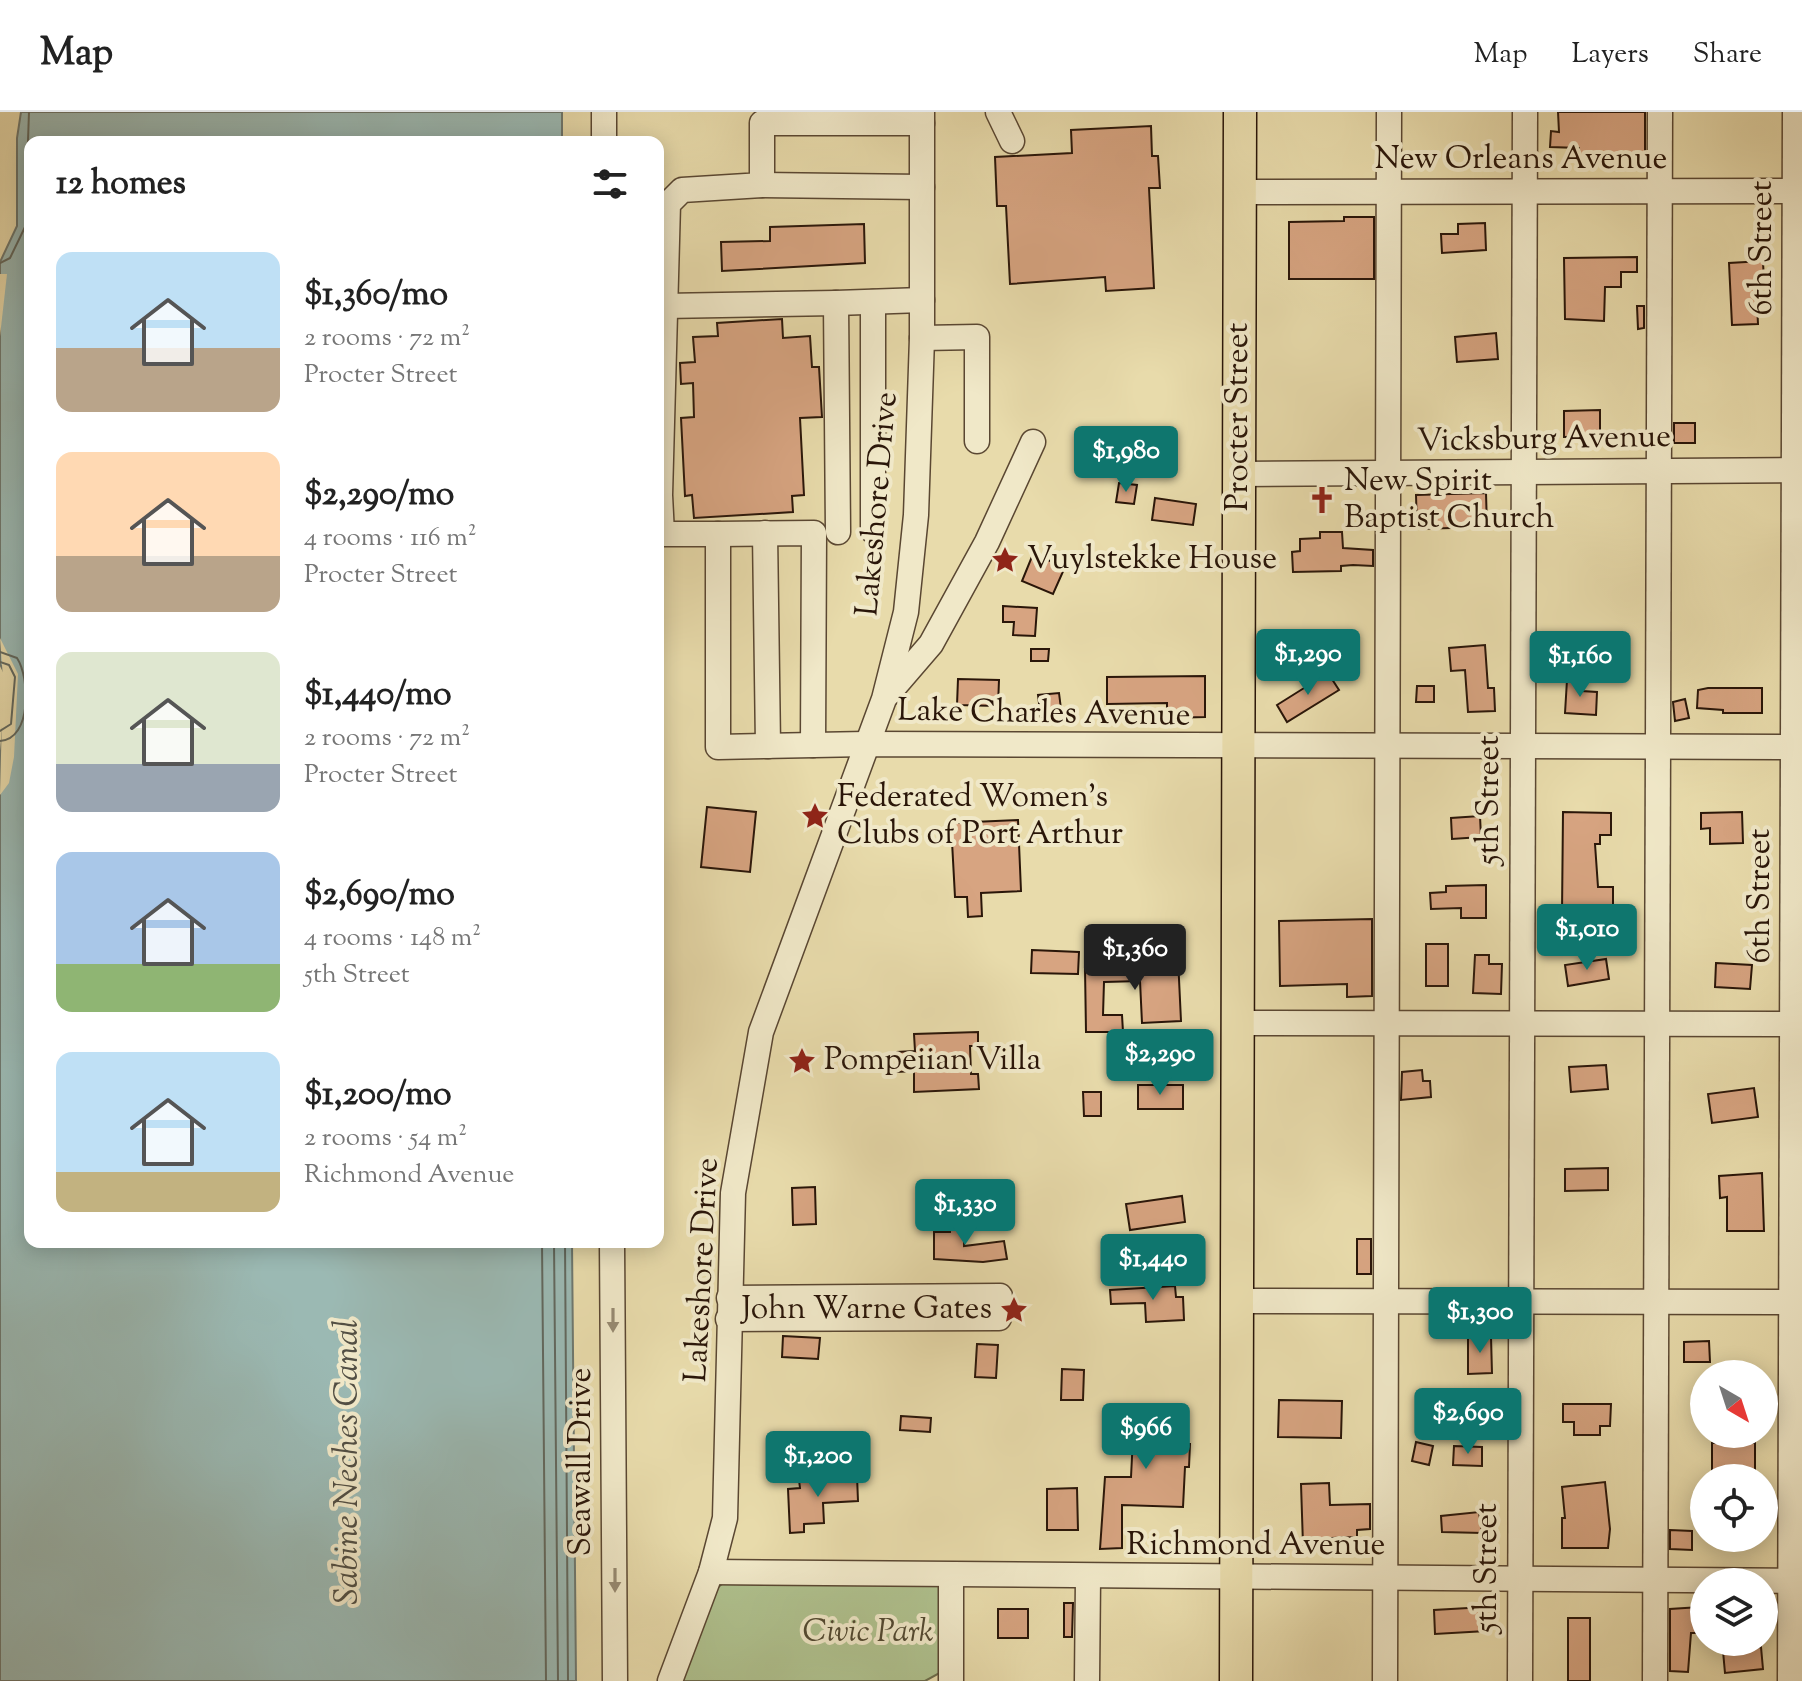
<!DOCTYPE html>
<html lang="en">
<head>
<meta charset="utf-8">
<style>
  :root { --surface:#fff; --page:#f2f2f2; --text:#222; --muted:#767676; --line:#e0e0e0; --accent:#0f766e }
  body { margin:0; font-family:"Sorts Mill Goudy",serif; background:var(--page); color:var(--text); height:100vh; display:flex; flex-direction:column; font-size:30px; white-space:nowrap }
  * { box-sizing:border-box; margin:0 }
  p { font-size:26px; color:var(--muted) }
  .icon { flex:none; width:44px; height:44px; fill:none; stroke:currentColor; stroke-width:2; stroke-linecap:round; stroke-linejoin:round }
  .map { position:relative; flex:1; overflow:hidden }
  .details { position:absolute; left:24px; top:24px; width:640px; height:1112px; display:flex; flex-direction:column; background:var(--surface); border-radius:16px; box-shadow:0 4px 20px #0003 }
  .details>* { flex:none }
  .needle { width:52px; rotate:141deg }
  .buttons { position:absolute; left:1690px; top:1248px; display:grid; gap:16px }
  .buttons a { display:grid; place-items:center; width:88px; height:88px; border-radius:50%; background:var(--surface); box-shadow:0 4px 20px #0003; font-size:40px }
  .price { position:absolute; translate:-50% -68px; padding:0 18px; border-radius:8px; background:var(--accent); color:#fff; font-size:26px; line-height:52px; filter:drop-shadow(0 2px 4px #0008) }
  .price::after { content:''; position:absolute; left:50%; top:48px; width:24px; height:18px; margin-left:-12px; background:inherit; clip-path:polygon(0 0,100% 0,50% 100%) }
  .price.on { background:#222; color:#fff }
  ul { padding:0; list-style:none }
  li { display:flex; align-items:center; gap:24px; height:200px; padding:0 32px }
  li span { display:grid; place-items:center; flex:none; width:224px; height:160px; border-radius:16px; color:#555 }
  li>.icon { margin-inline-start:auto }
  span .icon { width:96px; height:96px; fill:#fffc; stroke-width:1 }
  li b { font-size:34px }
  h2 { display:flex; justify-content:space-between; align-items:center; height:96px; padding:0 32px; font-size:34px }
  header { display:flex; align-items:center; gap:48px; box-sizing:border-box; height:112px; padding:0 40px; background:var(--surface); border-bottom:2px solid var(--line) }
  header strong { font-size:38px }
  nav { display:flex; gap:44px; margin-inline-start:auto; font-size:28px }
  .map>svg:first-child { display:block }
  .green { fill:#afc18e; stroke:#6c6c4c; stroke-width:2 }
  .water { fill:#9bb9b3; stroke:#6e786f; stroke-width:2 }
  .pier { fill:#e8dbab }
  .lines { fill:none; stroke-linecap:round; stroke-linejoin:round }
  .shore { stroke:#62685e; stroke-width:2 }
  .building { fill:#d7a481; stroke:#2a1609; stroke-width:2 }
  .minor-casing { stroke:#5a4732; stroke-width:27 }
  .major-casing { stroke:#2a1609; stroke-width:35 }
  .minor { stroke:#f0e8c8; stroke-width:24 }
  .major { stroke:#e8dbab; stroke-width:32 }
  .oneway { fill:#978a72 }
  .labels { text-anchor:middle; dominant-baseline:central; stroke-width:8; stroke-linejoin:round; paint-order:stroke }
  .street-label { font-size:32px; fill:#2a1609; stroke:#f0e8c8 }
  .poi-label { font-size:32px; fill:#2a1609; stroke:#f0e8c8; text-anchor:start }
  .park-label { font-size:32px; font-style:italic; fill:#524931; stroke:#f0e8c8 }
  .water-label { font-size:34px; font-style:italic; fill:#524f44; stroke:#f0e8c8 }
</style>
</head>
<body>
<header>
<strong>Map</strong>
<nav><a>Map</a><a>Layers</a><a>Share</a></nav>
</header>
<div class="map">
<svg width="1802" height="1569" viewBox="0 0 1802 1569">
  <rect width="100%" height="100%" fill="#e8dbab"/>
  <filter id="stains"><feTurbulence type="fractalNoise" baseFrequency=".0025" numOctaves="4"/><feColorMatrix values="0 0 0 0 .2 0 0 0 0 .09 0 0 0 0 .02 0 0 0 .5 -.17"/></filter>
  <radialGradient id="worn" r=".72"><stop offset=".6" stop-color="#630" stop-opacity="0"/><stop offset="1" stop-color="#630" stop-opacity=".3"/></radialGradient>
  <path class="green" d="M933,1470l7,4 7,83 -22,12h-248l39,-92 6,-5z"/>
  <path class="water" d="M21,0h541v30h-532v1100h542l4,439h-576v-918l7,-85 -7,-14v-402l17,-36v-88z"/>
  <g class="pier">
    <path d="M0,162h7l-7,62z"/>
    <path d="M0,526l18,36 -4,83 -5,26 -9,12 3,-117z"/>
  </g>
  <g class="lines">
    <g class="shore">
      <path d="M0,151l10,-5 15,-31 4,-115"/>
      <path d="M0,540l17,6c13,20 15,81 -17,83"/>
      <path d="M0,550l9,3 6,12 -4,47 -11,7"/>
      <path d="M542,1130l4,439"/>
      <path d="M554,1130l4,439"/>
      <path d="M565,1130l3,439"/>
    </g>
  </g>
  <g class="building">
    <path d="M1558,0h87v41l-66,3v-8l-29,-1 1,-16 8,1z"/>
    <path d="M1151,14l1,30h6l2,32h-11l5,100 -48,3 -1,-14 -95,7 -4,-78h-9l-2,-49 77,-4 -1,-23z"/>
    <path d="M1344,105h30v62h-85v-57l55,-1z"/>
    <path d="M1485,111l1,27 -44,3 -1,-19h17v-10z"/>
    <path d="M864,112l1,39 -143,8 -1,-29 49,-1v-14z"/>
    <path d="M1637,145v15h-16v15h-16l-1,34 -39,-2 -1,-61z"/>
    <path d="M1763,149l1,22h-8l2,41 -26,1 -3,-62z"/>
    <path d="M1637,194h7v22l-6,1z"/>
    <path d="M782,207l1,19 27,-2 2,31h7l3,50 -22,1 4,77 -12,1 1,16 -99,6 -2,-23 -7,1 -4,-78 13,-1 -1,-34 -12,1 -1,-21 15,-1 -2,-25 25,-1 -1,-13z"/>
    <path d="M1496,221l2,26 -41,3 -2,-25z"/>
    <path d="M1600,298v26l-36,1v-26z"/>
    <rect x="1674" y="311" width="21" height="20"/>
    <path d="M1119,371l18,2 -3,19 -18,-2z"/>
    <path d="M1486,381l1,34 -70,2 -1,-34z"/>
    <path d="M1155,386l41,6 -3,21 -41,-5z"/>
    <path d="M1320,420h22l1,16 30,2v16l-20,-1 -12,1v5l-48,1 -1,-20 8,-1v-12l20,-1z"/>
    <path d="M1033,442l32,13 -12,27 -31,-13z"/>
    <path d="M1003,494l34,2 -2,28 -22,-1 1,-13h-11z"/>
    <path d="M1485,533l3,43h6l1,23 -27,1 -3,-42 -14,1 -2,-23z"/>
    <path d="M1031,537h18l-1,12h-17z"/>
    <path d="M1328,561l11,17 -52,32 -10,-17z"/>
    <path d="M1205,564v41l-38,1v-15l-60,1v-27z"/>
    <path d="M958,567l41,1 -1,26 -41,-1z"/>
    <path d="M1567,568l16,1 -1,10 15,1 -1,23 -31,-2z"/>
    <path d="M1417,574h17v16h-18z"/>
    <path d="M1708,576h54v25h-39v-3l-26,-2 1,-18z"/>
    <path d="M1059,581l3,24 -21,2 -3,-24z"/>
    <path d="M1685,587l4,19 -14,3 -2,-19z"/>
    <path d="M707,695l49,5 -6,60 -49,-5z"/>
    <path d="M1563,700l48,1v22h-11v9h-5l3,43h15v26h-51z"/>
    <path d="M1742,700l1,31 -33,1v-16l-9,1v-16z"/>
    <path d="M1480,704l1,21 -29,2 -1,-21z"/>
    <path d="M1018,708l3,71 -40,2 1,23 -14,1 -1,-20h-12l-4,-74z"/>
    <path d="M1486,773v33h-25v-10l-30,1 -1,-16 16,-1v-6z"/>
    <path d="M1372,807v77l-25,1v-13l-67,2 -1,-65z"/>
    <rect x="1426" y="832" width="22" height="42"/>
    <path d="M1032,838l47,2 -1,22 -47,-1z"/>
    <path d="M1475,843h14v9h13l-1,30 -28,-1z"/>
    <path d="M1121,846h57l3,63 -39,2 -2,-42 -36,1 -1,33h19l1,17h-37l-1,-64 36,-3z"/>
    <path d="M1606,847l3,20 -41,7 -3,-21z"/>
    <path d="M1716,851l36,2 -2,24 -35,-2z"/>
    <path d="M978,920v14h-8l1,28h7l1,15 -65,3v-21l-17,1v-20l18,-1 -1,-17z"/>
    <path d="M1606,953l2,24 -37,3 -2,-25z"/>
    <path d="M1422,958l1,11h7l1,16 -30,3 1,-28z"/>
    <rect x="1138" y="973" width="45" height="24"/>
    <path d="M1754,976l4,29 -46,6 -4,-29z"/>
    <path d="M1083,980h18v24h-17z"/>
    <path d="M1608,1056v22l-43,1v-22z"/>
    <path d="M1762,1061l2,58h-37v-34l-7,1 -1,-22z"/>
    <path d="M815,1075l1,37 -23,1 -1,-37z"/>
    <path d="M1182,1084l3,26 -55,8 -4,-26z"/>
    <path d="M950,1109h14v25l40,-5 3,18 -24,3 -49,-3v-27h16z"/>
    <rect x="1357" y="1127" width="14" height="35"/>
    <path d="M1175,1174l1,11h7l1,23 -38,2 -1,-19 -34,1 -1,-14z"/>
    <path d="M783,1224l37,2 -2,21 -36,-2z"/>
    <path d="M1468,1225h23l1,36 -24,1z"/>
    <path d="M1709,1229l1,21h-26v-20z"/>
    <path d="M977,1232l21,1 -2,33 -21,-1z"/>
    <path d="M1062,1257l22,1 -1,30h-22z"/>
    <path d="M1279,1288l63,1 -1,37 -63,-1z"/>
    <path d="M1563,1292h48l-1,22h-10v9h-26v-13h-11z"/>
    <path d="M1141,1296h36l-1,36h14l-1,23h-4l-2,40 -61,-2v43l-22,1 5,-72h26l2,-40h-11l1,-19h18z"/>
    <path d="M901,1304l30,2 -1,14 -30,-2z"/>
    <path d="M843,1328l14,1 -1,13 -14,-1z"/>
    <path d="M1416,1330l17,4 -4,19 -17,-4z"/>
    <rect x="1712" y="1331" width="43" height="35"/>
    <path d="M1454,1334l28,1v19l-29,-1z"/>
    <path d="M857,1364l1,25 -35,2 1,20 -20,1v8l-14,1 -2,-44 12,-1 -1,-8z"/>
    <path d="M1605,1370l5,47 -2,19h-46v-30h3l-3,-31z"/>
    <path d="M1329,1371l1,22 40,-1v25l-13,1v7l-25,1v6l-29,1 -2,-61z"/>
    <path d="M1077,1376l1,42h-31v-41z"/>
    <path d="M1479,1400l3,21 -40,-1 -1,-16z"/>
    <path d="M1670,1418l22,1v19l-22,-1z"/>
    <path d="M1064,1491h9l-1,34h-8z"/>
    <path d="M1485,1495l1,24 -51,3 -1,-24z"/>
    <path d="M1700,1495l1,26h-10l-3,39 -18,-1v-62z"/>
    <rect x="998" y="1497" width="30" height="29"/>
    <rect x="1568" y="1506" width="22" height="63"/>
    <path d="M1761,1535l2,22 -38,4 -2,-22z"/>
  </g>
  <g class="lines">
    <g class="minor-casing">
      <g id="minor">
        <path d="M604,0v30"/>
        <path d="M998,0l14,29"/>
        <path d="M922,11h-160v62l-80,5 -14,14 -8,291 2,39h56v213l148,-3 936,3"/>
        <path d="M762,73l160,2"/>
        <path d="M1240,80l562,-1"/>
        <path d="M873,190v229"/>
        <path d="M836,191l86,-3"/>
        <path d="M664,194l172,-3 2,229"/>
        <path d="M922,226l55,-1v104"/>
        <path d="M1239,362l563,-4"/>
        <path d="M765,421l3,213"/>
        <path d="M718,422l96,-1 -1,212"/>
        <path d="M888,582l43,-50 56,-102 46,-100"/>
        <path d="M1238,911l564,1"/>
        <path d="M612,1130l3,439"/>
        <path d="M1237,1189l565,1"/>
        <path d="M728,1207l271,-1 1,-22 -271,2"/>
        <path d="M711,1460l1091,9"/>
        <path d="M670,1569l41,-109 14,-54 8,-325 28,-161 123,-333 22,-87 10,-97 6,-177v-226"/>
        <path d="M951,1569v-105"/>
        <path d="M1087,1569l1,-103"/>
        <path d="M1385,1569l4,-1569"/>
        <path d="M1520,1569l5,-1569"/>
        <path d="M1655,1569l5,-1569"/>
        <path d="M1790,1569l5,-1569"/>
      </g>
    </g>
    <g class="major-casing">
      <path id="major" d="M1236,1569l4,-1569"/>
    </g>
    <use href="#minor" class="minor"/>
    <use href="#major" class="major"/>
  </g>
  <defs><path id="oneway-solid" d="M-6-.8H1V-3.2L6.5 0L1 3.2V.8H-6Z" transform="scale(2)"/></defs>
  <g class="oneway">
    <use href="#oneway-solid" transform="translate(613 1208) rotate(90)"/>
    <use href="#oneway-solid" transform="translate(615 1468) rotate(90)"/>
  </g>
  <defs>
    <g id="church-bare" transform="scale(2.16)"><path d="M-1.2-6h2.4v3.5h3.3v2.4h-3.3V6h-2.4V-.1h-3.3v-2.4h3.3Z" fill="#8f2418" stroke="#f0e8c8" stroke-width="2.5" paint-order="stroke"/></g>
    <g id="sight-bare" transform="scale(2.16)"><path d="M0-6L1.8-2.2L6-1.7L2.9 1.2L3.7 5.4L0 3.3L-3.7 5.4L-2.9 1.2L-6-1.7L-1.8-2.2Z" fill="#8f2418" stroke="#f0e8c8" stroke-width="2.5" paint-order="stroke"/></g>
  </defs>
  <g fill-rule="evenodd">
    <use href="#church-bare" x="1322" y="388"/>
    <use href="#sight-bare" x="1005" y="448"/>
    <use href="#sight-bare" x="815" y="704"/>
    <use href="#sight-bare" x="802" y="949"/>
    <use href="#sight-bare" x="1014" y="1198"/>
  </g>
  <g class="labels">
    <g class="street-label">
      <text x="1521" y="48">New Orleans Avenue</text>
      <text transform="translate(1763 136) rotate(-90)">6th Street</text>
      <text transform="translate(1239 305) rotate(-90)">Procter Street</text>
      <text transform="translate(1544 328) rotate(-1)">Vicksburg Avenue</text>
      <text transform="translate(878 392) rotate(-85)">Lakeshore Drive</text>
      <text transform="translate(1044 602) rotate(1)">Lake Charles Avenue</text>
      <text transform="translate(1490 688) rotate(-90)">5th Street</text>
      <text transform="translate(1761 784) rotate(-90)">6th Street</text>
      <text transform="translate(703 1158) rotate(-87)">Lakeshore Drive</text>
      <text transform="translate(582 1350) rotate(-90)">Seawall Drive</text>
      <text x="1256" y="1434">Richmond Avenue</text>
      <text transform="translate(1488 1456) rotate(-90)">5th Street</text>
    </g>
    <g class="poi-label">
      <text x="1344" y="370">New Spirit<tspan x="1344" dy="37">Baptist Church</tspan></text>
      <text x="1027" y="448">Vuylstekke House</text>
      <text x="837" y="686">Federated Women's<tspan x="837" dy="37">Clubs of Port Arthur</tspan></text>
      <text x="824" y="949">Pompeiian Villa</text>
      <text x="992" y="1198" text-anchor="end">John Warne Gates</text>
    </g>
    <g class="park-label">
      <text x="868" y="1521">Civic Park</text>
    </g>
    <g class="water-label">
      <text transform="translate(348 1350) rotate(-90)">Sabine Neches Canal</text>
    </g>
  </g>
  <rect width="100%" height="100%" filter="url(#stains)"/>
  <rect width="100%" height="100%" fill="url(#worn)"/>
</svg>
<div class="buttons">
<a><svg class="needle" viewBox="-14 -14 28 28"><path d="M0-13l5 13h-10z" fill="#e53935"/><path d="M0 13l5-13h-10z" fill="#767676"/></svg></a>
<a><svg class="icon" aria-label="locate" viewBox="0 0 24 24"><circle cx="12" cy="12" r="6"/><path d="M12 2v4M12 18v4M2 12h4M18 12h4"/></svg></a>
<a><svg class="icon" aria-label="layers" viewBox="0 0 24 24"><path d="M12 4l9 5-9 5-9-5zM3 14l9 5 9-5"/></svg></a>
</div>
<b class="price" style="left:1126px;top:382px">$1,980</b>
<b class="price" style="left:1308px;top:585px">$1,290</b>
<b class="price" style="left:1580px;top:587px">$1,160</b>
<b class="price" style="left:1587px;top:860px">$1,010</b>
<b class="price on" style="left:1135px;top:880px">$1,360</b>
<b class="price" style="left:1160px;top:985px">$2,290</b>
<b class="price" style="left:965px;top:1135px">$1,330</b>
<b class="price" style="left:1153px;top:1190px">$1,440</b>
<b class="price" style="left:1480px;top:1243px">$1,300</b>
<b class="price" style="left:1468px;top:1344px">$2,690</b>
<b class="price" style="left:1146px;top:1359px">$966</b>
<b class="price" style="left:818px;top:1387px">$1,200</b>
<section class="details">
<h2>12 homes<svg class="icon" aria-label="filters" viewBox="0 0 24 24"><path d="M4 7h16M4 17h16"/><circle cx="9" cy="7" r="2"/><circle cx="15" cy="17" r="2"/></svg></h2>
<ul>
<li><span style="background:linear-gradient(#bfe0f5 60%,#b9a48a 0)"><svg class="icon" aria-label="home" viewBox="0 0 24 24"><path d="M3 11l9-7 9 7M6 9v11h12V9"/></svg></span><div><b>$1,360/mo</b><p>2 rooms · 72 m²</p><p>Procter Street</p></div></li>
<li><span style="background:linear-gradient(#ffd9b3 65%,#b9a48a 0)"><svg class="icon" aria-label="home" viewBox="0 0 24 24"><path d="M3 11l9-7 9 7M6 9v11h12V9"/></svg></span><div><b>$2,290/mo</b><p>4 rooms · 116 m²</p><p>Procter Street</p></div></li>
<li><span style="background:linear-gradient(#dfe7d0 70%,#9aa5b1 0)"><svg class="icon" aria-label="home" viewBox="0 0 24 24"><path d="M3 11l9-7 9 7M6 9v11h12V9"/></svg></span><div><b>$1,440/mo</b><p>2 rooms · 72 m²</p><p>Procter Street</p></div></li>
<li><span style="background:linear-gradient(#a9c7e8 70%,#8fb573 0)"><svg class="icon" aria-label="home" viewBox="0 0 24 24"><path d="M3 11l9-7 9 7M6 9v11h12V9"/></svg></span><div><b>$2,690/mo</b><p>4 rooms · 148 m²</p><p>5th Street</p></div></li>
<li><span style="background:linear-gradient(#bfe0f5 75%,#c2b280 0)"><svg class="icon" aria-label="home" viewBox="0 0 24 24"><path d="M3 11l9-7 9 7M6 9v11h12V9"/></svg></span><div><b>$1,200/mo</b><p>2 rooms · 54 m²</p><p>Richmond Avenue</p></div></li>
</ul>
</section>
</div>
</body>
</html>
